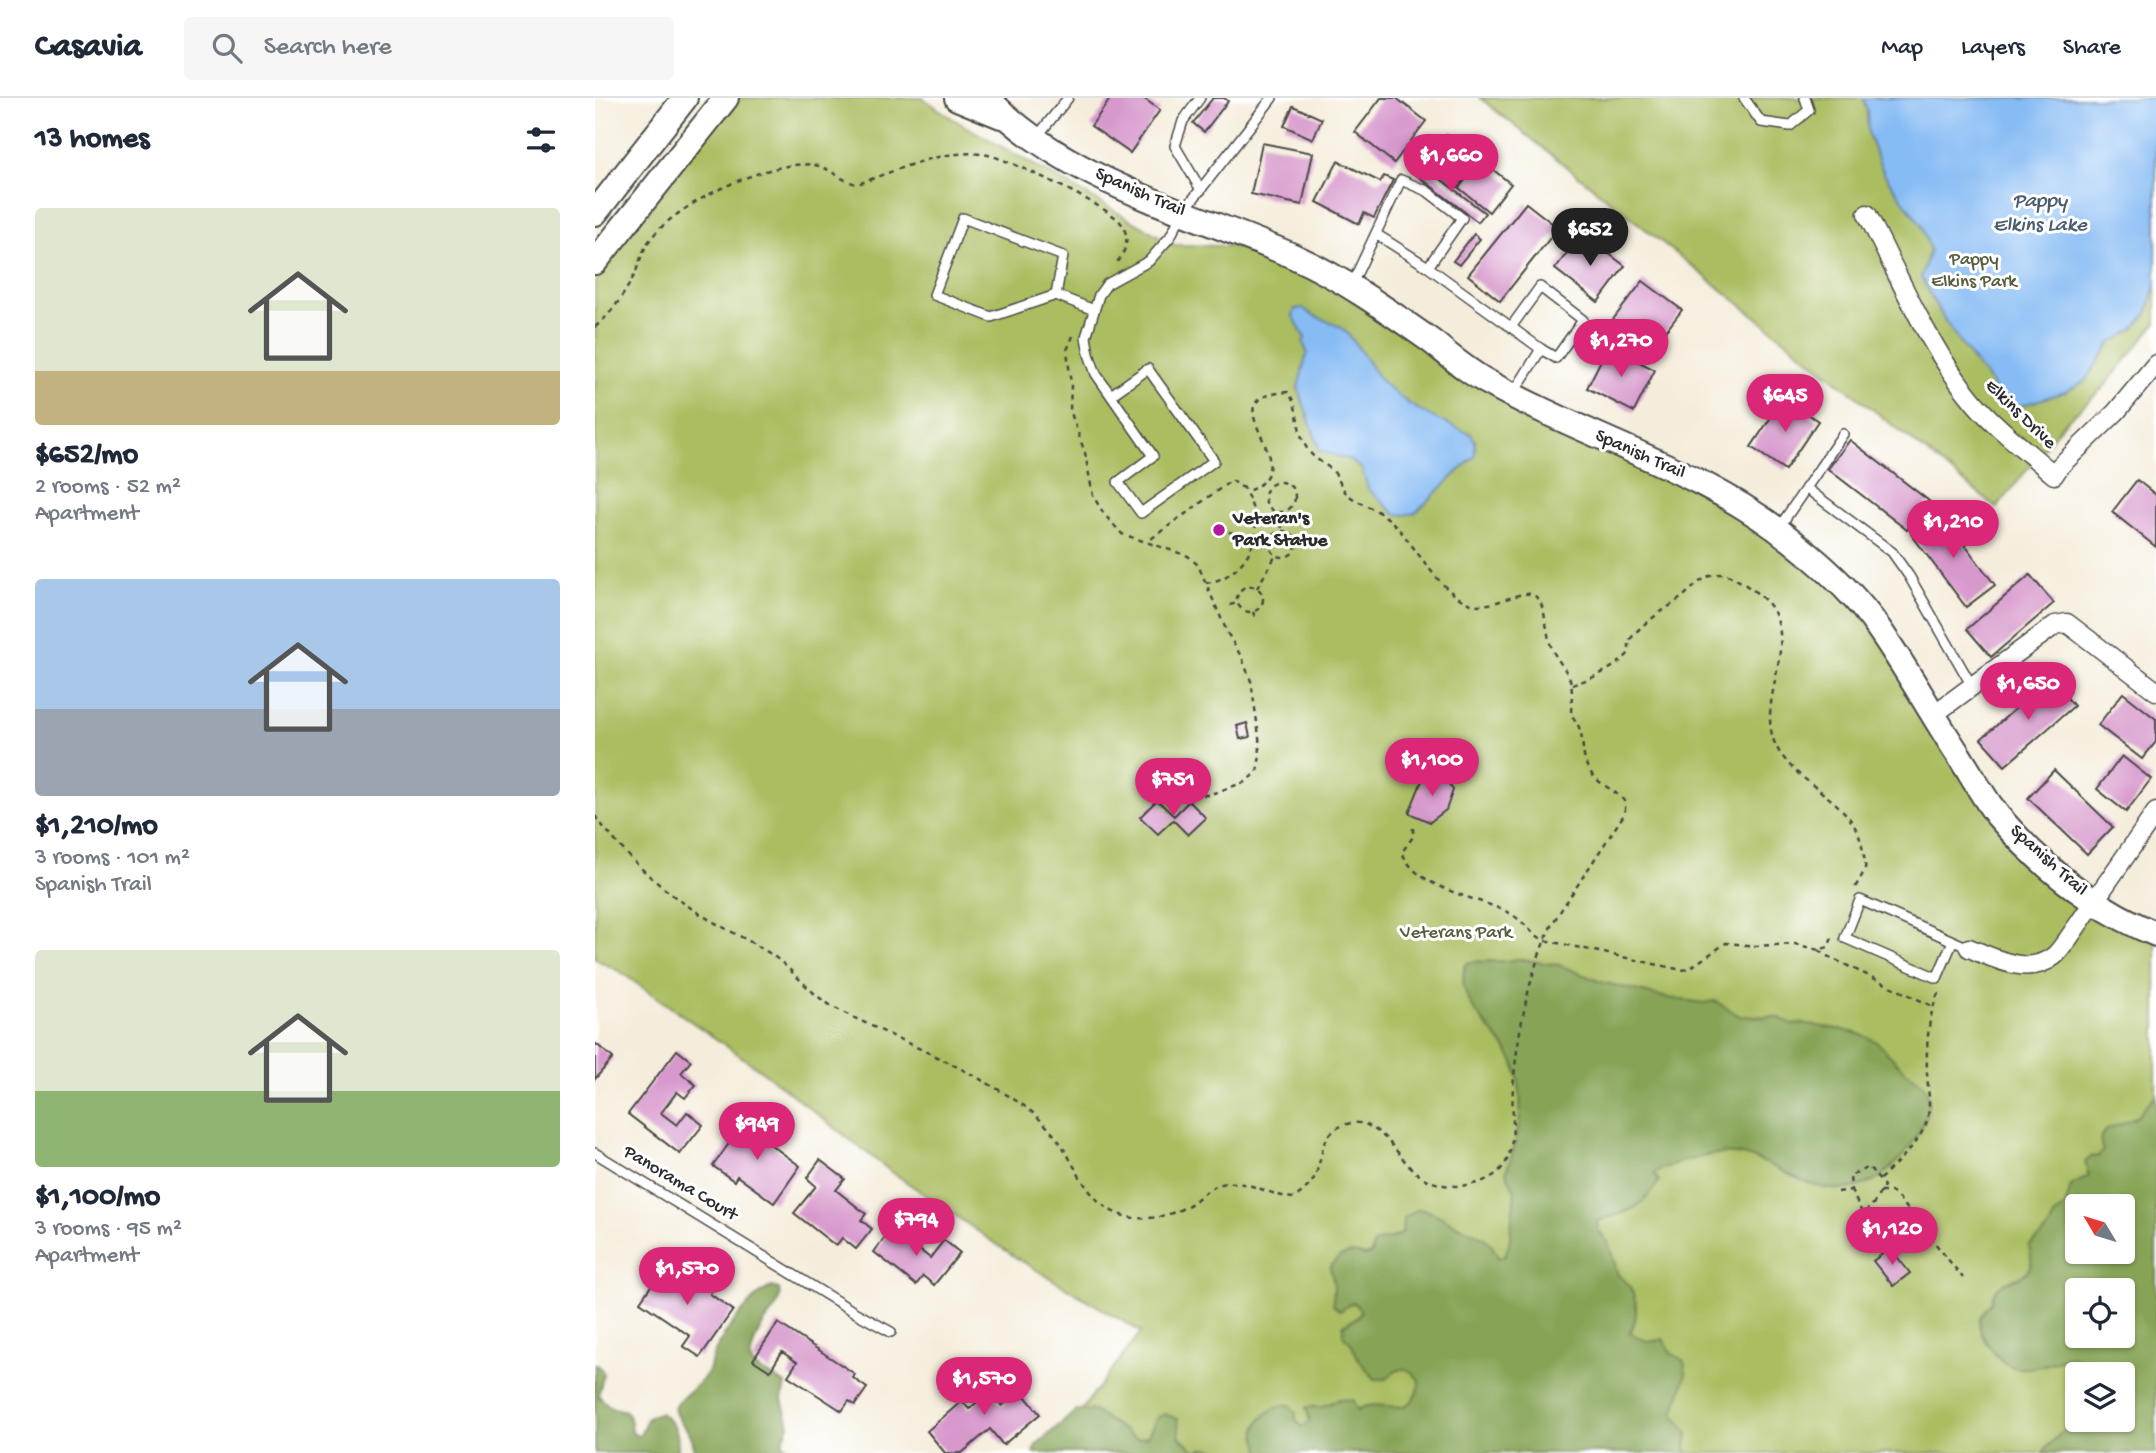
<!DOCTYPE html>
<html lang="en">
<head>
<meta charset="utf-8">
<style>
  :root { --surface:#fff; --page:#f6f6f7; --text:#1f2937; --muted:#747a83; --line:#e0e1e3; --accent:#db2777 }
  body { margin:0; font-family:"Gochi Hand",sans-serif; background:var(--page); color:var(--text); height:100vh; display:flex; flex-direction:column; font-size:26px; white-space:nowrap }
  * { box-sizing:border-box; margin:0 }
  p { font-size:23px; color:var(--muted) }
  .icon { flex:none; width:38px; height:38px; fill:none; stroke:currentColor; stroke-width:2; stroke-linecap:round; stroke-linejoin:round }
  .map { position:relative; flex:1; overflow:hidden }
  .panel { display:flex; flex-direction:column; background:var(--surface); width:595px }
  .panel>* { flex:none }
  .needle { width:46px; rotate:308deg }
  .fabs { position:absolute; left:1470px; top:1096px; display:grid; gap:14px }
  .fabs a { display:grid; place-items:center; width:70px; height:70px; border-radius:7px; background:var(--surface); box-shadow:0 2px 5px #0004; font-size:35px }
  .price { position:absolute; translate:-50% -60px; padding:0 16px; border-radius:24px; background:var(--accent); color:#fff; font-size:23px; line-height:46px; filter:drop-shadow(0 2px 4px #0008) }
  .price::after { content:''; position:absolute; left:50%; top:42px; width:21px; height:16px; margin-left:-10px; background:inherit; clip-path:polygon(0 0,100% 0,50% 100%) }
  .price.current { background:#222; color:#fff }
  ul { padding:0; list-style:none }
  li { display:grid; align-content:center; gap:14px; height:371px; padding:0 35px }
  li span { display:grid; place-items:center; height:217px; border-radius:7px; color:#555 }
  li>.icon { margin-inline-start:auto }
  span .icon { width:126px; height:126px; fill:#fffc; stroke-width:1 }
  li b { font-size:30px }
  h2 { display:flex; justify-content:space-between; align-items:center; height:84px; padding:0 35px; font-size:30px }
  header { display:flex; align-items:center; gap:42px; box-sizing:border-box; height:98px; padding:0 35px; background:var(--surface); border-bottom:2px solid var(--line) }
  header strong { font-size:33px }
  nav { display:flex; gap:38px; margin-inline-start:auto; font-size:24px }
  .search { width:490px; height:63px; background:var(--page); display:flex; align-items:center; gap:18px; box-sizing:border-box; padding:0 24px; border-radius:7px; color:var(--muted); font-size:26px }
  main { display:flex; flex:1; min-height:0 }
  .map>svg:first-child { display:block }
  .green { fill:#aabd61; stroke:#6a7446; stroke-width:2; fill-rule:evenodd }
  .forest { fill:#87a457; stroke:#596841; stroke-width:2; fill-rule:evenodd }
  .water { fill:#86bbf4; stroke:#587390; stroke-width:2 }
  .building { fill:#d798cc }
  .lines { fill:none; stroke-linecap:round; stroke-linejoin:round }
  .lane-casing { stroke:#494845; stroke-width:12 }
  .street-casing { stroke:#494845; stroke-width:21 }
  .secondary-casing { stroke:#494845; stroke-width:28 }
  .path { stroke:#494845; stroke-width:2.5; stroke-dasharray:5 5; stroke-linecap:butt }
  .lane { stroke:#fff; stroke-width:9 }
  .street { stroke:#fff; stroke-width:18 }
  .secondary { stroke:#fff; stroke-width:24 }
  .poi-dot { fill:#b5179e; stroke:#fff; stroke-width:2.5 }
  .labels { text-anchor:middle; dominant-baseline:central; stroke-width:6; stroke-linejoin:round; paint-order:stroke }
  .street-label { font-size:19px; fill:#2b2b2b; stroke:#fff }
  .park-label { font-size:19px; fill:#575e3e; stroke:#fff }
  .poi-label { font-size:19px; font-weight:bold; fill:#2b2b2b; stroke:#fff; text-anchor:start }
  .water-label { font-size:21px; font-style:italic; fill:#4b5d71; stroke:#fff }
</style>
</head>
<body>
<header>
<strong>Casavia</strong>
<div class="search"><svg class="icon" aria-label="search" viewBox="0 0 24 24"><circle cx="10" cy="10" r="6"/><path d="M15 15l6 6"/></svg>Search here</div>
<nav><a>Map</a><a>Layers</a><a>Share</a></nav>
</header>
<main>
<section class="panel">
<h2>13 homes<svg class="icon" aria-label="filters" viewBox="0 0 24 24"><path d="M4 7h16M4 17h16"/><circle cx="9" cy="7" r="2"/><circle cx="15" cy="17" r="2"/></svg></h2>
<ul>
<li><span style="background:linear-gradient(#dfe7d0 75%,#c2b280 0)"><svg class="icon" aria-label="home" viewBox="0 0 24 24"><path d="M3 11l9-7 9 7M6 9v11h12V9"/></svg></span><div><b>$652/mo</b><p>2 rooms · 52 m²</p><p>Apartment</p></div></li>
<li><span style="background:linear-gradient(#a9c7e8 60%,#9aa5b1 0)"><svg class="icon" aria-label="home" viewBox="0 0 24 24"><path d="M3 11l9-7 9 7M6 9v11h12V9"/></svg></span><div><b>$1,210/mo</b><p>3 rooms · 101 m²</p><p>Spanish Trail</p></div></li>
<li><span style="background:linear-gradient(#dfe7d0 65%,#8fb573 0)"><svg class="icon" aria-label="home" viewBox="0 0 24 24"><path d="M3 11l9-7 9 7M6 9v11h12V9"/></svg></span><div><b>$1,100/mo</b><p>3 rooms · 95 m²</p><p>Apartment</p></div></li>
</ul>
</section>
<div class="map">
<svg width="1561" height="1355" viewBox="0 0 1561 1355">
  <rect width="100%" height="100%" fill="#fff"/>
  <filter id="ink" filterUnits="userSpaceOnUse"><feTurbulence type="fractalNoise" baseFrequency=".0143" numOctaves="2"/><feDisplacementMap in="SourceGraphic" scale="14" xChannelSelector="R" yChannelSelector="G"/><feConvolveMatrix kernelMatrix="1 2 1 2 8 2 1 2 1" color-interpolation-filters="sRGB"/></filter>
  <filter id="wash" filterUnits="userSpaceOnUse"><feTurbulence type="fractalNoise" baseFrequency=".00686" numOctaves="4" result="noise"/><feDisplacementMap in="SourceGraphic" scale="28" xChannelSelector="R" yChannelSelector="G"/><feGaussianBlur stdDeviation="1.57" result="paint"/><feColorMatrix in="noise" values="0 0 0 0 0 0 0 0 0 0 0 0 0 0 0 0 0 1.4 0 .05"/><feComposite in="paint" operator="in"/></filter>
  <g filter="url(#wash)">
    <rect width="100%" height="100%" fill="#f5eddb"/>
    <g class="green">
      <path d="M131,0h197l30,21 222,126 94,2 319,184 156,75 134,121 119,188 138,110 21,7v521h-1105l34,-48 56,-73 -123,-73 -129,-89 -127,-99 -143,-100 -24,-12v-696zM1482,1108h46v45h-46zM1482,1192h46v45h-46zM1482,1276h46v45h-46z"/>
      <path d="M885,0h676v225l-52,64 -42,38 -65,83z"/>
    </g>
    <g class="forest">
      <path d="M922,861l42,6 42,17 67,16 35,5 12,-2 25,15 37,1 16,8c13,-4 19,1 31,2 15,2 43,6 55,17 9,9 16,18 26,26 7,7 19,11 22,22 9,29 -31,79 -56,90 -57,25 -86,-21 -136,-28 -14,-2 -27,1 -42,5 -14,3 -26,6 -39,14l5,8c-20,31 -29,30 -62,40l1,9 10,12 10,33c19,13 23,38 12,57 10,8 21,12 33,7l8,14 13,8 2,13 -12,40 14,20 -2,14 3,5h-429c1,-7 -5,-15 -4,-22 2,-14 21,-28 34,-26l6,8v7l6,7 8,-6 -4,-14h16l17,-8 13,1 6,10c25,-16 52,17 62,-28 -12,-18 -20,-16 -34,-3h-11l-16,-19 -8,-17 -7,-6 -1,-12 15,-8 3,-6 -8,-9 -13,9 -7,-6 1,-21 -4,-17c10,-13 19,-17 35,-11l6,-2 2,-10c10,-6 20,-4 29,-11l1,-14 15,-10c20,3 20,7 36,15 21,10 35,10 44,34l7,-3 4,-10 6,-54 -9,-19c13,-33 20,-71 9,-106 -10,-31 -67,-64 -48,-103 17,-4 33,1 50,-4z"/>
      <path d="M1561,997v358h-113c7,-13 22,-20 28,-32 3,-6 3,-12 6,-18v16h46v-45h-27l-14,-13 -11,-5c-18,6 -38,16 -58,11 -14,-4 -34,-30 -34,-45 0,-9 10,-14 13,-22 3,-10 -2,-2 4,-10 9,-13 28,-9 34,-23 3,-7 0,-15 -1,-21l18,-15 8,-16 10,-8 6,-21 18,-10 -4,-14 6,-5 7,-1 5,-5c-12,-28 21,-22 34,-35 7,-7 11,-14 19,-21zM1482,1108h46v45h-46zM1482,1192h46v45h-46z"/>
      <path d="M177,1189l7,2c4,16 -11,26 -18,39 -6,10 -9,20 -11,32 9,14 22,14 35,24l-3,15 7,26 -7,17 10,11h-101l3,-3c-2,-27 -16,-21 -20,-43 10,-13 25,-21 34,-35 3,-5 3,-10 5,-16 8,-20 40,-63 59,-69z"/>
      <path d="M0,1266l3,1 6,9 -6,21 12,12 16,4 5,11 1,10 5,4 3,-1c7,-13 3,-18 20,-22 14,10 20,18 17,35l3,5h-85z"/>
      <path d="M482,1312l17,1 43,28 11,-3 8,-17 8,-5 14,5 1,17 16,15c11,-4 16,-5 27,2h-189l3,-8z"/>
    </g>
    <g class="water">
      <path d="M1268,0h293v187l-9,29 -14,16 -22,13 -27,39 -19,10 -58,18c-16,-11 -9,-19 -19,-31 -26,-31 -49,-64 -67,-102l9,-27 -9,-25 -37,-51 -16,-39 -1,-24z"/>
      <path d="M708,210c12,12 31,12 42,23 14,14 23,34 35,48 26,28 57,41 91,55l4,7v15l-60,57 -11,2 -9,-1 -27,-25 -6,-20 -12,-9 -30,-9 -22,-63 9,-36 -4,-9 2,-5 -12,-22 2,-7z"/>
    </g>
    <g id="blocks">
      <g class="building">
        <path d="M516,0h32l17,12 -30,43 -39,-27z"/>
        <path d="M618,0h11l4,3 -24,31 -11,-9z"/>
        <path d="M786,0h15l30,23 -32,42 -39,-31z"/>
        <path d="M698,8l29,13 -9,20 -29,-13z"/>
        <path d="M852,37l31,24 -21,28 -31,-24z"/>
        <path d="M667,45l51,10 -11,52 -51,-11z"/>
        <path d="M886,62l30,24 -22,28 -30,-24z"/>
        <path d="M743,63l42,21 4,-6 9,4 -19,38 -10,-5 -5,11 -42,-22z"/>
        <path d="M830,69l60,46 -7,9 -60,-46z"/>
        <path d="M931,105l32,25 -58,73 -32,-26z"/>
        <path d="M987,135l43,33 -27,36 -43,-33z"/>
        <path d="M879,136l6,5 -21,26 -6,-4z"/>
        <path d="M1048,183l39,29 -32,42 -39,-30z"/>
        <path d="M1013,248l47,24 -21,42 -47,-24z"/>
        <path d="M1189,300l34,23 -33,49 -34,-23z"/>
        <path d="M1255,342l79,61 -22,29 -79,-61z"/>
        <path d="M1542,382l19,15v52l-44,-35z"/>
        <path d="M1345,414l55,73 -29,22 -55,-73z"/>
        <path d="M1435,477l24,28 -63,54 -24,-28z"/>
        <path d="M1455,580l24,28 -69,60 -24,-27z"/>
        <path d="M1528,595l33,26v23l-14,17 -44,-34z"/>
        <path d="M652,625l3,14 -10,2 -3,-13z"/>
        <path d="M1527,658l29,23 -25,33 -29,-23z"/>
        <path d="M1459,672l59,57 -26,27 -59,-56z"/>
        <path d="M830,675l19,4 9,13 -7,20 -16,12 -21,-9z"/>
        <path d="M562,702l17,16 15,-15 17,17 -18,17 -15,-15 -15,14 -18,-17z"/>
        <path d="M0,945l18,15 -18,21z"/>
        <path d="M82,952l14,11 -10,12 15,12 -11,13 -8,-6 -16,21 16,12 10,-13 16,13 -23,29 -52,-40z"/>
        <path d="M157,1021l17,12 -6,8 37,27 -26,37 -37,-27 -3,5 -21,-15 29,-41 3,2z"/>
        <path d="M225,1062l25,19 -9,11 30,24 -5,6 11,9 -16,20 -14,-11 -6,8 -42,-33 22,-27 -9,-8z"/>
        <path d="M297,1130l38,30 14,-18 16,13 -26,32 -11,-9 -7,9 -42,-33z"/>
        <path d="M1295,1150l20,25 -17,13 -20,-25z"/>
        <path d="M73,1163l43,30 -1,3 23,16 -33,47 -17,-11 7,-10 -50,-34z"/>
        <path d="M183,1225l77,51 -2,4 14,10 -12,17 -6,-4 -7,10 -54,-35 9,-14 -15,-10 -12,19 -17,-11z"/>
        <path d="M403,1262l12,15 -20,17 12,14 18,-16 20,24 -37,31 -13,-16 -28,24h-17l-18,-22 35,-30 7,8 20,-17 -12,-14z"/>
      </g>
    </g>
  </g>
  <g filter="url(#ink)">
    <use href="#blocks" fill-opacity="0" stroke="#494845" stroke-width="2"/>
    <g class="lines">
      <g class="lane-casing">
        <g id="lane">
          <path d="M605,0l-17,23 -8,25 26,44"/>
          <path d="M1149,0l17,24 29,4 19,-16 -4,-12"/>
          <path d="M441,40l32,-40"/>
          <path d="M781,136l52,33"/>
          <path d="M756,188l50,-106 26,11 35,27 -34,49 113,82 -28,45"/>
          <path d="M461,197l7,-39 -100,-38 -29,77 57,22 65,-22 38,15"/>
          <path d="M916,229l29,-40 43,33 -27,38 -15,-9"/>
          <path d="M516,297l37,-26 66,92 -73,52 -23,-31 35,-26 -57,-82 -7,-20 -3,-17 13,-42 8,-11 42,-23 21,-24 13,-25 89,-114"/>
          <path d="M1211,390l86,64 17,24 63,110"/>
          <path d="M1183,431l65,-95"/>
          <path d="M1358,843l-16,37 -92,-40 15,-38 109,48"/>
          <path d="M0,1055l261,160 35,19"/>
        </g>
      </g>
      <g class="street-casing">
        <g id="street">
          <path d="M1272,116c32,62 62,135 107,188 23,27 53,49 80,73l6,-9 56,-54 40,-48"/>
          <path d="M1338,617l122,-90 12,-2 89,68"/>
          <path d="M1374,850c25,10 59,29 85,8 5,-4 10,-12 14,-17l88,-127"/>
        </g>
      </g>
      <g class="secondary-casing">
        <g id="secondary">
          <path d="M362,0l44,18"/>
          <path d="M392,0c81,84 202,113 306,158 49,22 94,54 138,85 19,15 38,32 60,43 100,56 216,86 306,161 30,24 60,52 82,84 28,40 52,84 79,125 13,20 25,43 40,62 43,50 97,93 158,118"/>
          <path d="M0,115l90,-115"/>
          <path d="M0,164l131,-164"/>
        </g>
      </g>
      <g class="path">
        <path d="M0,229c15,-12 27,-29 36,-46 7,-11 9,-24 15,-35 21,-39 124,-88 168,-81 16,2 27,17 44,19 40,-14 86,-37 130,-29 20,4 122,52 133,68 10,14 5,31 -7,42"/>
        <path d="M478,238l-6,14 4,35 -1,25 15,43 8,43 11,18 18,20 66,22 10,9 30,69 14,24 9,23 8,55 1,20 -3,16 -12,10 -37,13 -49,1"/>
        <circle cx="685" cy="399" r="15"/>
        <path d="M686,415l1,17"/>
        <path d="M624,432l52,11"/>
        <circle cx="688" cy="446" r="13"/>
        <path d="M611,485c30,-4 53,-33 49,-64 -1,-11 -7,-21 -11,-31"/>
        <circle cx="655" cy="501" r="13"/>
        <path d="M662,490l19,-33"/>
        <path d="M635,507l7,-2"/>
        <path d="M658,514l3,8"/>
        <path d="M977,587c20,-7 42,-15 57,-32v-12c13,-19 35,-30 53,-44 8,-6 16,-15 25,-20 4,-2 11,-3 16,-3 11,1 42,23 48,33 29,45 -21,101 9,146 27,39 76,48 83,99 1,5 3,12 2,16 -2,7 -7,14 -10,20"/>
        <path d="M0,718c28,37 60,69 99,94 25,17 53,28 78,45 23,16 39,41 65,54 62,32 129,57 187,97 14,10 27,24 37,38 16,25 29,61 60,71 24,8 55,1 75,-15 10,-8 18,-16 32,-17 23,-2 43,13 66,15 7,-5 14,-10 19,-18 6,-10 7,-24 11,-35 5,-17 27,-27 43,-20 37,18 36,60 89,61 18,0 41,-7 50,-24 11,-24 5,-49 7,-74 4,-52 16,-117 39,-164l73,-111v-11c-9,-12 -26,-17 -34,-29 -14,-19 -2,-39 -20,-58 0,-9 2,-22 0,-32 -3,-13 -16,-24 -20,-37 -5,-12 -5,-43 -16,-50 -14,-10 -47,19 -71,5 -31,-18 -47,-54 -72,-79 -13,-13 -32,-17 -45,-28 -6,-6 -8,-16 -14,-23 -7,-7 -18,-11 -24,-20 -14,-17 -8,-42 -21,-59 -86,5 23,70 -38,98l-11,-4 -7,-6 -84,61"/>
        <path d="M818,730v9l-11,15c15,38 74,44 107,61 14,7 21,20 35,27l138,30 8,-2 36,-25 30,3 39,-2 24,6 9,-3 4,-9"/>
        <path d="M1224,852l8,6 105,50"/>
        <path d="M1285,1081c16,-16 35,-31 45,-53 7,-16 3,-35 2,-53 -1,-28 1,-59 13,-84"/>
        <path d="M1256,1092l23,47"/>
        <path d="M1243,1094l13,-2 -1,-14 19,-9 15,19 -10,17 -11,11"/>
        <path d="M1285,1094h12l10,10 61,76"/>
      </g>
      <use href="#lane" class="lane"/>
      <use href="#street" class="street"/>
      <use href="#secondary" class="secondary"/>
    </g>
  </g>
  <circle class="poi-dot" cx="624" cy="432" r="7"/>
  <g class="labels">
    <g class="street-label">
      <text transform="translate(545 95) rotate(24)">Spanish Trail</text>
      <text transform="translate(1425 317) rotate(44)">Elkins Drive</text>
      <text transform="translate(1045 357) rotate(24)">Spanish Trail</text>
      <text transform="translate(1453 763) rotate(42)">Spanish Trail</text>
      <text transform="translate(85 1086) rotate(31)">Panorama Court</text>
    </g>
    <g class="park-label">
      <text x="1379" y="162">Pappy<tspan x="1379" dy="22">Elkins Park</tspan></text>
      <text x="861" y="835">Veterans Park</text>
    </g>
    <g class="poi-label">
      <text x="638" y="421">Veteran's<tspan x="638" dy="22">Park Statue</tspan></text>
    </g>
    <g class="water-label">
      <text x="1445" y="104">Pappy<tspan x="1445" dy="24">Elkins Lake</tspan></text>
    </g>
  </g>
</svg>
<div class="fabs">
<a><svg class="needle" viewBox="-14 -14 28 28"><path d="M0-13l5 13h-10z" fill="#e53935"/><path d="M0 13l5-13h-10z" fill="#747a83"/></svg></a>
<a><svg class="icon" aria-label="locate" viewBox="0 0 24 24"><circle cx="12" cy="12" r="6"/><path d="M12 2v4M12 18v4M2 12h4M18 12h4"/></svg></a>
<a><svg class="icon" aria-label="layers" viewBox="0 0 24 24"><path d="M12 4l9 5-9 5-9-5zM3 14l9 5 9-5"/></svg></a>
</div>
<b class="price" style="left:856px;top:96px">$1,660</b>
<b class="price current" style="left:995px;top:170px">$652</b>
<b class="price" style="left:1026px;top:281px">$1,270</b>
<b class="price" style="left:1190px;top:336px">$645</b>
<b class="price" style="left:1358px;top:462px">$1,210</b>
<b class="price" style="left:1433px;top:624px">$1,650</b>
<b class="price" style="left:837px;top:700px">$1,100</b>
<b class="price" style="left:578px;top:720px">$751</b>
<b class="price" style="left:162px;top:1064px">$949</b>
<b class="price" style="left:321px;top:1160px">$794</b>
<b class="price" style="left:1297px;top:1169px">$1,120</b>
<b class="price" style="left:92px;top:1209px">$1,570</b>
<b class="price" style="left:389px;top:1319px">$1,570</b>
</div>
</main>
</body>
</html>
